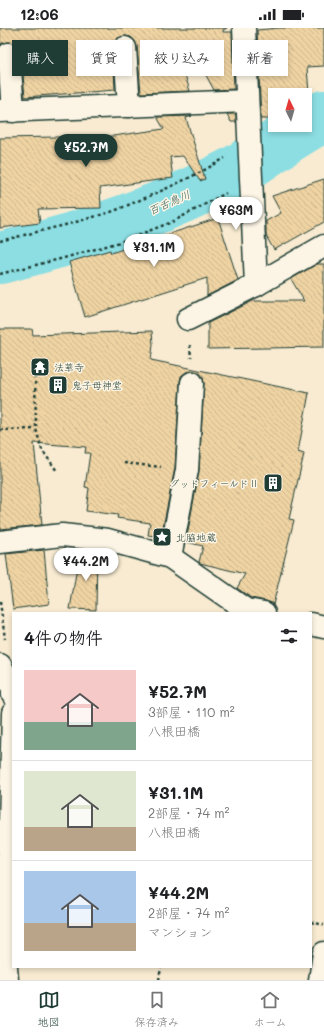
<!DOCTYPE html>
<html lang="ja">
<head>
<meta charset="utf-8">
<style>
  :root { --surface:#fff; --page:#f6f6f6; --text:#202124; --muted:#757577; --line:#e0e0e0; --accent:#1f3d34 }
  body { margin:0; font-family:Mali,"Klee One",sans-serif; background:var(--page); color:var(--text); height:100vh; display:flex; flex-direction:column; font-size:15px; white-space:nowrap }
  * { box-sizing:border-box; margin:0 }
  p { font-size:13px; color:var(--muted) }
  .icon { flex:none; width:22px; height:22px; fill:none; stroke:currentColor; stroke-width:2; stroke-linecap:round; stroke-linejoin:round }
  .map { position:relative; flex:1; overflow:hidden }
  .side { position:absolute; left:12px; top:584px; width:300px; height:356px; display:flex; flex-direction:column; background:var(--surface); border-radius:0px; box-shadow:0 2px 6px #0003 }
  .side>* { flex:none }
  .top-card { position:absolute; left:12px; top:12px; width:300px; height:36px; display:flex; gap:8px }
  .needle { width:26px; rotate:355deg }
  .fabs { position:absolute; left:268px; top:60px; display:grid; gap:8px }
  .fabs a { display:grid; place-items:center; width:44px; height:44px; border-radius:0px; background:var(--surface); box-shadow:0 2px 6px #0003; font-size:20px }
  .price { position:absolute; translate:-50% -34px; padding:0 9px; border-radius:14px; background:#fff; color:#222; font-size:13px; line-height:26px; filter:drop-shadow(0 1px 2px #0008) }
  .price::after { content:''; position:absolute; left:50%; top:24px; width:12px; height:9px; margin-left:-6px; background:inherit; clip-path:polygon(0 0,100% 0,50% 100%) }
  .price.selected { background:var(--accent); color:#fff }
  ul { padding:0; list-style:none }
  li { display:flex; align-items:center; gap:12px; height:100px; padding:0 12px }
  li+li { border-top:1px solid var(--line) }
  li span { display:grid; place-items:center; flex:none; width:112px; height:80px; border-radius:0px; color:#555 }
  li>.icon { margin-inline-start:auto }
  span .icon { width:48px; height:48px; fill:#fffc; stroke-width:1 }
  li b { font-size:17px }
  h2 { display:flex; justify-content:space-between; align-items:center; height:48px; padding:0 12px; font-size:17px }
  .pill { padding:0 14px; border-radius:0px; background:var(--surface); box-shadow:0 2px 6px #0003; font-size:14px; line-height:36px }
  .pill.selected { background:var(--accent); color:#fff }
  .status { display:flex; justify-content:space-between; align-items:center; height:28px; padding:0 20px; background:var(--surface); direction:ltr }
  .status svg { height:11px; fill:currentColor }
  .dock { display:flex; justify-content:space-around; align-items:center; height:56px; border-top:1px solid var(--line); background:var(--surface); font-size:11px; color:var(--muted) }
  .dock a { display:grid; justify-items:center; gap:2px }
  .dock .selected { color:var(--accent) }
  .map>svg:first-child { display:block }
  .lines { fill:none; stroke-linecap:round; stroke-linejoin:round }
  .river { stroke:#8cdee3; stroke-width:52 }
  .building { fill:url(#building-back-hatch); stroke:#1f3d34 }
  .minor-casing { stroke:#1f3d34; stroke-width:25 }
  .path { stroke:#1f3d34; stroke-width:2.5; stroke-dasharray:3 3; stroke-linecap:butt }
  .minor { stroke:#fcf5e5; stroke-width:22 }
  .labels { text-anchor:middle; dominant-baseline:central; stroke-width:3; stroke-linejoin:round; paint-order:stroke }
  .poi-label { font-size:10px; fill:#1f3d34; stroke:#fcf5e5; text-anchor:start }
  .water-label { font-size:11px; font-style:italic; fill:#355d57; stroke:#fcf5e5 }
</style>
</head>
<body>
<div class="status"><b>12:06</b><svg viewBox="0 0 49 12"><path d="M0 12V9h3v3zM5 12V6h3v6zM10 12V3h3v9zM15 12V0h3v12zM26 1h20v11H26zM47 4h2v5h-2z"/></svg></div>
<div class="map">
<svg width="324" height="952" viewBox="0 0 324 952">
  <defs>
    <pattern id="building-back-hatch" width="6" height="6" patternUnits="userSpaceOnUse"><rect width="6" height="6" fill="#efd3a3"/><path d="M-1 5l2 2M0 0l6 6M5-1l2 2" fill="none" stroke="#ccb68d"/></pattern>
  </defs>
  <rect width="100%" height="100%" fill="#f8ebd1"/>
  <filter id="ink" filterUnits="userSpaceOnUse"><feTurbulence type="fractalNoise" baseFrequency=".025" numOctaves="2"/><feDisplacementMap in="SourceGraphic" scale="8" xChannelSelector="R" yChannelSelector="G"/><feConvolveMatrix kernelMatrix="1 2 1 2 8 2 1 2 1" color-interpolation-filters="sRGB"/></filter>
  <g filter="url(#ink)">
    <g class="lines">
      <path class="river" d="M0,230c81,-20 160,-46 234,-86 8,-4 15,-9 23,-14 22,-15 44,-30 67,-42"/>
    </g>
    <g class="building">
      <path d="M0,0h227l-4,2v2h9l2,57 -20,1 -25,-46 -12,5 13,42 -49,2 -4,-46 -2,-6 -4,-4 -6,-1 -7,2 -4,4 -1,6 2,42 -90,7 -4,-44 -1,-6 -5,-4 -6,-1 -7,1 -2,3z"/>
      <path d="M279,0h45v38l-17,1 2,27 -4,2v-1h-30v20l-6,4h-8l-4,-89z"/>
      <path d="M227,86h9v8h-5z"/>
      <path d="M192,88l-6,2 19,61 -5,2 -17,-25 -13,1 3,21 -73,10 1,20 -63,1 2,14 -40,5v-90l113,-2 51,-7 -7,-12z"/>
      <path d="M324,151v43l-50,28 -8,-14v-15l15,-8 -9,-17z"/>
      <path d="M218,190l20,62 -31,16v-18l-122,39 -16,-55 41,-12 1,3z"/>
      <path d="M317,236h7v83l-116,2v-26l45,-22h51l-13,-22z"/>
      <path d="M0,301h32l1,6 119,-4 1,14 -2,15 158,33 -11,59 6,2 -15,65 5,1 -21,85 -1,-2 -6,-2 -15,-3 -14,-10 8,-14 -45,-11 -1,-1 4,-16 -17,-4 13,-71 5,-87 -1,-7 -4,-5 -6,-1 -7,1 -5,4 -1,6 -5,86 -14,69 -13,-2 2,-12 -33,-5 1,-3 -32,-4 3,-23 -4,-1 5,-34h-5l1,-6 -52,-4 8,82 -42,4z"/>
      <path d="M80,521l17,2 -1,59 -26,-1z"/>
      <path d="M44,522l5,54 -36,5 -7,-55z"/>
    </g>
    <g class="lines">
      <g class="minor-casing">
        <g id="minor">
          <path d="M244,0l12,257"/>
          <path d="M125,20l4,58"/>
          <path d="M9,26l4,57"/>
          <path d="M0,83l247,-10"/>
          <path d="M188,291l68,-34 68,-39"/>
          <path d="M0,514l62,-7 46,5 62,17 76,53 18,3"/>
          <path d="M170,529l17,-87 5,-87"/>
          <path d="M311,596l13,3"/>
          <path d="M0,637l13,23v7"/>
          <path d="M7,952l-1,-13 7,-254"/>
          <path d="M320,952l4,-27"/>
        </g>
      </g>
      <g class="path">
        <path d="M0,213l69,-17 45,-13 45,-19 42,-20 24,-14"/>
        <path d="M0,246l64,-16 56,-16 52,-20 54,-29"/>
        <path d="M190,317l1,13"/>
        <path d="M35,348l1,53 6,21 15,21"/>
        <path d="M0,402l36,-1"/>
        <path d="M124,435l37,4"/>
        <path d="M0,574l5,37"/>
        <path d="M311,894l13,3"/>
        <path d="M159,952l2,-13"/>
      </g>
      <use href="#minor" class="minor"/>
    </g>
  </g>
  <defs>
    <g id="temple-square" transform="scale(1)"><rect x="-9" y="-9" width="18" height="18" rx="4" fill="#1f3d34" stroke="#fcf5e5"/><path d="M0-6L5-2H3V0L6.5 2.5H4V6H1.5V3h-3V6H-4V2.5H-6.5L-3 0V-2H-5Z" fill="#fff"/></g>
    <g id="building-square" transform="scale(1)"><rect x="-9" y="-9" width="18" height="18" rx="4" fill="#1f3d34" stroke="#fcf5e5"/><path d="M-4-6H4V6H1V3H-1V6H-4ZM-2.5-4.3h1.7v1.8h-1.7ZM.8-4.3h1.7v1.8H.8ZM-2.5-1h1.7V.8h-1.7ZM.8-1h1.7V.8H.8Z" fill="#fff"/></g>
    <g id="sight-square" transform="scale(1)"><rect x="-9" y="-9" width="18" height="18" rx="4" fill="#1f3d34" stroke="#fcf5e5"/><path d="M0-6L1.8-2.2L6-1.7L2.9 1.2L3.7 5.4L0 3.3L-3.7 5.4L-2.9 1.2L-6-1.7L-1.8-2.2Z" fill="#fff"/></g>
  </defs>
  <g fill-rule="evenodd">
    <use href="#temple-square" x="40" y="339"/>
    <use href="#building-square" x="58" y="357"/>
    <use href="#building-square" x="273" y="455"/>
    <use href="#sight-square" x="162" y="509"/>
  </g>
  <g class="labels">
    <g class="poi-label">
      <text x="54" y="339">法華寺</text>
      <text x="72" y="357">鬼子母神堂</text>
      <text x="259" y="455" text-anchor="end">グッドフィールドⅡ</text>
      <text x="176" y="509">北脇地蔵</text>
    </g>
    <g class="water-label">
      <text transform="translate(169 174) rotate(-24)">百舌鳥川</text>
    </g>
  </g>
</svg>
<div class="fabs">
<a><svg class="needle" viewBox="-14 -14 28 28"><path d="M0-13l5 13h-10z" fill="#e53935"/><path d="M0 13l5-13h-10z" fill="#757577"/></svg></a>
</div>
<b class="price selected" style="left:86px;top:140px">¥52.7M</b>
<b class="price" style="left:236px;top:203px">¥63M</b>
<b class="price" style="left:154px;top:240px">¥31.1M</b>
<b class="price" style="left:86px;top:554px">¥44.2M</b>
<div class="top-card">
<a class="pill selected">購入</a>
<a class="pill">賃貸</a>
<a class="pill">絞り込み</a>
<a class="pill">新着</a>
</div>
<section class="side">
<h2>4件の物件<svg class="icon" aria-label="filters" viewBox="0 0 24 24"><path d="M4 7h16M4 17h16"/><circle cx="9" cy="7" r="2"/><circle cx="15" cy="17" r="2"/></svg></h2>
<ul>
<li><span style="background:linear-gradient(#f6c9c9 65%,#7fa58c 0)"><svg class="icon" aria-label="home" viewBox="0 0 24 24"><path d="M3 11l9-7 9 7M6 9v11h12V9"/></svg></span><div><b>¥52.7M</b><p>3部屋 · 110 m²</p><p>八根田橋</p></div></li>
<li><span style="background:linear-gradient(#dfe7d0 70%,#b9a48a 0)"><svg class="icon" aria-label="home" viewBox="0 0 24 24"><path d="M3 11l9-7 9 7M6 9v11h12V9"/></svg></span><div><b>¥31.1M</b><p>2部屋 · 74 m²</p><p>八根田橋</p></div></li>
<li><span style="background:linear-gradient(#a9c7e8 65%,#b9a48a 0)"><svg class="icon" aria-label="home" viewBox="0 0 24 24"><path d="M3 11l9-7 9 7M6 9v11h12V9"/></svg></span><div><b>¥44.2M</b><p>2部屋 · 74 m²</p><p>マンション</p></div></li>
</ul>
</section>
</div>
<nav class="dock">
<a class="selected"><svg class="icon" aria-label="map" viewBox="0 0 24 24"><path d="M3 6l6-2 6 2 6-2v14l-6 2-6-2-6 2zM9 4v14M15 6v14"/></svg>地図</a>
<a><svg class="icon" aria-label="saved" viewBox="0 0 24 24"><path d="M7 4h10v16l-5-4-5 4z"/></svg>保存済み</a>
<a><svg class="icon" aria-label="home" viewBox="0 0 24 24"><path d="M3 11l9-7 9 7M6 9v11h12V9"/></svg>ホーム</a>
</nav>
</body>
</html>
